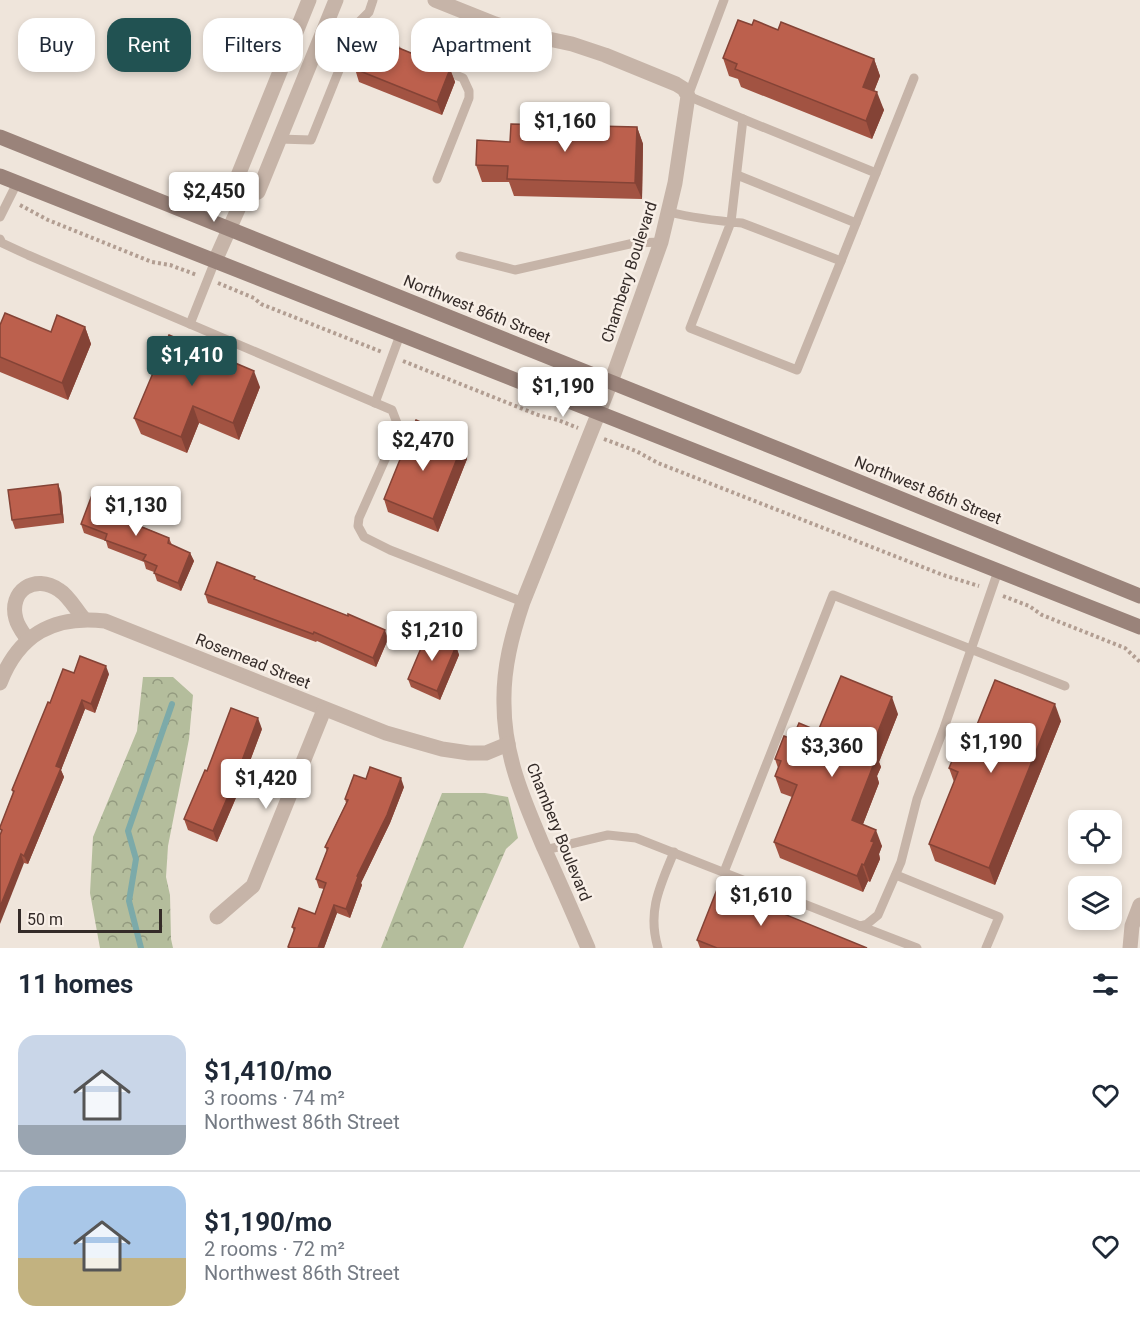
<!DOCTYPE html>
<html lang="en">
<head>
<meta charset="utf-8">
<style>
  :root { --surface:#fff; --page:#f6f6f7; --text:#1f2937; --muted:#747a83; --line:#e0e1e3; --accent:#215252 }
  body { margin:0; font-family:Roboto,sans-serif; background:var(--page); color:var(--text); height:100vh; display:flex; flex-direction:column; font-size:22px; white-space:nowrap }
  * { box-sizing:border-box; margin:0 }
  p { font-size:20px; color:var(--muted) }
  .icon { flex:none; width:33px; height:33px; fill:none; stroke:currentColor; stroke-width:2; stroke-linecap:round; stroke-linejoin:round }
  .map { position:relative; height:948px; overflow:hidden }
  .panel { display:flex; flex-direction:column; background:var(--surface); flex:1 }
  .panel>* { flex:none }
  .hud { position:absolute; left:18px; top:18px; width:600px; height:54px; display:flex; gap:12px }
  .controls { position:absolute; left:1068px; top:810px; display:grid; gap:12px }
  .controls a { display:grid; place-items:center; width:54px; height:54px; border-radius:12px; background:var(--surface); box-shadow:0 3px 9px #0003; font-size:30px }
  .scale { position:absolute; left:18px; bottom:15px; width:144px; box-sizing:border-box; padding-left:6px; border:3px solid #342b28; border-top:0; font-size:16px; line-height:21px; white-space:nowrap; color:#342b28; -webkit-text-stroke:4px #f8efe7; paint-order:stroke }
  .price { position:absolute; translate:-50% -51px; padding:0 14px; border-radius:6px; background:#fff; color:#222; font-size:20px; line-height:39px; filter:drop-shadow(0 2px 3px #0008) }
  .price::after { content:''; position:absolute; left:50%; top:36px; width:18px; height:14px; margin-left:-9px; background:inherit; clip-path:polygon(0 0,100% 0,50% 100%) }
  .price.on { background:var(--accent); color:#fff }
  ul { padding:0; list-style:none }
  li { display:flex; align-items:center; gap:18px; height:150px; padding:0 18px }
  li+li { border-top:2px solid var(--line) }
  li span { display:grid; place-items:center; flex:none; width:168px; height:120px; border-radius:18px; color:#555 }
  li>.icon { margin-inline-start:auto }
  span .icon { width:72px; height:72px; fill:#fffc; stroke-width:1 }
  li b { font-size:26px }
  h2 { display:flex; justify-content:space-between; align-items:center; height:72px; padding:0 18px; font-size:26px }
  .tag { padding:0 21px; border-radius:18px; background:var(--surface); box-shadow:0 3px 9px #0003; font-size:21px; line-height:54px }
  .tag.on { background:var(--accent); color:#fff }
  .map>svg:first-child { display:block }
  .forest { fill:url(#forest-crowns) }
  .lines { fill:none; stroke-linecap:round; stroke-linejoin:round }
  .stream { stroke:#7caaa9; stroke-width:6 }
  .path { stroke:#b29e92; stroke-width:4; stroke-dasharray:3 3; stroke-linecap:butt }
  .service { stroke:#c6b4a8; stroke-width:9 }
  .minor { stroke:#c6b4a8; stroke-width:15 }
  .secondary { stroke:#9a837a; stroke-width:15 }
  .wall { fill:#a25342 }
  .shaded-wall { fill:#844336 }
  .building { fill:#bc604d; stroke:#844336; stroke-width:1.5 }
  .labels { text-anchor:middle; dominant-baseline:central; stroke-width:5; stroke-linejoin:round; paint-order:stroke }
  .street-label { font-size:16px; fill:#342b28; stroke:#f8efe7 }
</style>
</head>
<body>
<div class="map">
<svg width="1140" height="948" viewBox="0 0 1140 948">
  <defs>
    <pattern id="forest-crowns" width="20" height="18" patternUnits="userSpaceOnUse" patternTransform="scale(1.5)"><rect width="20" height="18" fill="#b4bd9c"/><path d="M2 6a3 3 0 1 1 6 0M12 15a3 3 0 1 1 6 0" fill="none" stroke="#939a7f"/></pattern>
  </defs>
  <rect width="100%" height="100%" fill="#efe5db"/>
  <g class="forest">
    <path d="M143,677h30l20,18 -4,44 -21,107 -2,31 4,18 1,44 2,9h-73l-10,-55 3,-56 44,-106z"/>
    <path d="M442,793h43l23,4 10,41 -12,11 -43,99h-82z"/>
  </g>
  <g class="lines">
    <path class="stream" d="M141,948l-12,-47 7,-42 -8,-28 44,-127"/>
    <g class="path">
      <path d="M20,205l28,15 104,42 18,3 27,10"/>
      <path d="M218,283l36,15 7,6 121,48"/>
      <path d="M403,361l135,54 20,5 20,8"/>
      <path d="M604,439l32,12 22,12 285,112 36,11"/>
      <path d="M1003,596l26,10 13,9 83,33 15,14"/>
    </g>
    <g class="service">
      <path d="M379,31l21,22"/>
      <path d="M743,119l133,54"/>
      <path d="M279,139l32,1 47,-117 11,-11 4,-12"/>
      <path d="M737,175l119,48"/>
      <path d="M437,179l32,-81v-7l-6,-13 -23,-9"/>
      <path d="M669,212c24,6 49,9 73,11l99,38 -44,109 -107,-42 41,-106 12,-103 -55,-23 36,-96"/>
      <path d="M0,217l17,-34"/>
      <path d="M0,239l2,4 26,12 364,155 5,13 -2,14 -36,81 -1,8 6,11 26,13 133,52"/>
      <path d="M460,256l55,14 119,-27 27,-1"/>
      <path d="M841,261l73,-183"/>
      <path d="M190,324l25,-63"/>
      <path d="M375,403l25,-68"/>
      <path d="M545,850l63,-15 28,3 224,88 7,-2 11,-9 23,-53 16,-63 27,-71 54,-157"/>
      <path d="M724,872l109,-277 232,91"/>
      <path d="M896,875l103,42 -13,31"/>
      <path d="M860,926l57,22"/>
      <path d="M658,948c-11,-37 2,-62 16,-96"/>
    </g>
    <g class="minor">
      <path d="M435,0l60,24 35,11 42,9 33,11 71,29 8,5 4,7 -13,87 -14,59 -50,140 -88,220c-11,33 -20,66 -19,102 0,52 20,97 40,144 15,33 30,67 44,100"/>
      <path d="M243,198l-8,-15 74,-183"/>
      <path d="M215,261l28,-63 15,-6 78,-192"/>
      <path d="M28,640c-4,-6 -10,-13 -12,-21 -8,-28 19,-46 43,-29 10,6 17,20 25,29"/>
      <path d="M0,683c19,-49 54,-68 105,-62l281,112 56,16 27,4h17l22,-9"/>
      <path d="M217,917l36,-31 71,-176"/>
      <path d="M1130,948l2,-22 8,-21"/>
    </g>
    <g class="secondary">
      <path d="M0,137l788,316 352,143"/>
      <path d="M0,176l1140,451"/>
    </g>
  </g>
  <g class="wall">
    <path d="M752,25l26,5 96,29 6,17 -6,15 10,19 -12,29 -131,-52 -3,-8 -9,-3 -6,-18z"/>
    <path d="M389,44l61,25 5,13 -13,33 -83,-33 -4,-13z"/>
    <path d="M637,127l6,17 -1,55 -128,-3 -5,-14h-27l-6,-17 34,-23z"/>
    <path d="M0,325l51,7 34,-5 6,17 -23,56 -68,-28z"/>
    <path d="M260,387l-21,53 -40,-17 -12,30 -46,-19 -7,-16z"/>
    <path d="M429,426l4,8 34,25 -29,73 -50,-20 -4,-13z"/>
    <path d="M61,492l3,31 -49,6 -3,-9z"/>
    <path d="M139,521l-1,4 31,13 3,7 18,8 4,8 -13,30 -24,-10 -3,-9 -8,-3 -2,-7 -36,-14 -2,-7 -22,-8 -3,-9z"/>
    <path d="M256,580l92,36 40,23 -12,28 -59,-26 -1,1 -108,-39 -3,-9z"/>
    <path d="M456,646l3,9 -19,45 -29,-13 -3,-8z"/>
    <path d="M74,673l35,1 -14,39 -10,-4 -24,61 3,7 -36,87 -4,-1 -23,-30 -1,-6 13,-34 -1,-3 38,-87z"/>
    <path d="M898,714l-19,48 2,5 -4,9 2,7 -16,41 19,22 -3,8 1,5 -10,23 -2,-1 -5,11 -83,-34 -6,-16 18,-45 -11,-4 -6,-17 3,-8 -3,-9 17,-20 26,-8z"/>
    <path d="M1061,721l-66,164 -60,-24 -6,-17 25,-62 -5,-14 17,-16z"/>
    <path d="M262,729l-24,64 -21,49 -29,-12 -4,-11 23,-48z"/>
    <path d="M366,779l38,8 -14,36 -29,60 1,2 -12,33 -13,-5 -13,35h-36l6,-17 -2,-4 23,-13 9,-25 -5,-1 -3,-9 11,-28 -2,-4 21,-44 -1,-4z"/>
    <path d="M697,940l170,8h-167z"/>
  </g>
  <g class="shaded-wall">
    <path d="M874,59l6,17 -11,28 -6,-17z"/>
    <path d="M450,69l5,13 -13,33 -5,-13z"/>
    <path d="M877,92l7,18 -12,29 -6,-18z"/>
    <path d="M637,127l6,17 -1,55 -7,-16z"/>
    <path d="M85,327l6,17 -23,56 -6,-17z"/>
    <path d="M254,371l6,16 -21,53 -6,-17z"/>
    <path d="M193,406l6,17 -12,30 -6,-16z"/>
    <path d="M429,426l5,12 -7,-6z"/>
    <path d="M462,446l5,13 -29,73 -5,-13z"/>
    <path d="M58,484l3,8 3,31 -3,-9z"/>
    <path d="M136,512l3,9 -3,10 -4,-8z"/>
    <path d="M190,553l4,8 -13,30 -3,-8z"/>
    <path d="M385,630l3,9 -12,28 -3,-9z"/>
    <path d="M456,646l3,9 -19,45 -3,-9z"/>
    <path d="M106,666l3,8 -14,39 -4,-9z"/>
    <path d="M892,697l6,17 -19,48 2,5 -4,9 2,7 -21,54 -6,-17 17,-56 2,-15z"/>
    <path d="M82,700l3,9 -24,61 3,7 -36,87 -4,-8 32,-90z"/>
    <path d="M1055,704l6,17 -66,164 -6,-17z"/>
    <path d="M258,718l4,11 -24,64 -21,49 -4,-11z"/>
    <path d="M401,778l3,9 -14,36 -29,60 1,2 -12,33 -4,-9 11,-33z"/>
    <path d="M876,830l6,16 -3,8 1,5 -10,23 -6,-17 7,-24z"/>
    <path d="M21,854l3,9 -24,61v-17z"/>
    <path d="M862,864l6,17 -5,11 -6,-16z"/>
    <path d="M334,905l3,8 -13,35h-6z"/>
  </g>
  <g class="building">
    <path d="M738,20l14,5 2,-5 24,10 3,-8 93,37 -11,28 14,5 -11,29 -131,-52 2,-5 -14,-6z"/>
    <path d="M369,34l14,5 6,5 61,25 -13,33 -82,-33z"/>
    <path d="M511,124l126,3 -2,56 -128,-4 1,-13 -32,-1 1,-25 33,2z"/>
    <path d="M5,313l46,19 6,-17 28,12 -23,56 -62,-26v-32z"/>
    <path d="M169,335l85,36 -21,52 -40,-17 -12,31 -47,-19z"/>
    <path d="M416,420l13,6 -2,6 35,14 -29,73 -49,-20z"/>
    <path d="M58,484l3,30 -49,6 -4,-30z"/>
    <path d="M92,495l44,17 -4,11 37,15 -1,5 22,10 -12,30 -24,-10 3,-7 -14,-6 3,-5 -41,-15 2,-6 -26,-10z"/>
    <path d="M217,562l38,15 -1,2 94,37v-2l37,16 -12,28 -59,-26 -1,2 -108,-40z"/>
    <path d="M427,634l29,12 -19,45 -29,-12z"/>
    <path d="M80,656l26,10 -15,38 -9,-4 -26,66 5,2 -37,88 -3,-2 -21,53v-72l2,-5 -2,-1v-2l14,-36 -2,-1 36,-88 2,1 13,-34 11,4z"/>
    <path d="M841,676l51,21 -21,52 4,1 -6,14 4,2 -21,54 24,10 -5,11 3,1 -10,23 -2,-1 -5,12 -83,-34 23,-57 -22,-9 6,-15 -6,-2 9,-23 8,3 7,-16 19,8z"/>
    <path d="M995,680l60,24 -66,164 -60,-24 29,-72 -9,-4 8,-19 9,3z"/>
    <path d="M231,708l27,10 -24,64 -21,49 -29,-12 21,-49 2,1z"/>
    <path d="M370,767l31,11 -14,37 -30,61 1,1 -12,32 -12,-4 -16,43h-28l-2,-1 7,-19 -3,-1 7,-19 16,6 11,-31 -10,-4 12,-31 -3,-1 23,-47 -3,-1 9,-24 12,4z"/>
    <path d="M718,887l149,61h-150l-20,-8z"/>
  </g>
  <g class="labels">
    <g class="street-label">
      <text transform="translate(629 272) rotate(-72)">Chambery Boulevard</text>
      <text transform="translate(477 309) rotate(22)">Northwest 86th Street</text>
      <text transform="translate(928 490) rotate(22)">Northwest 86th Street</text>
      <text transform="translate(253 661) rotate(22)">Rosemead Street</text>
      <text transform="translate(559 832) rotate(68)">Chambery Boulevard</text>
    </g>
  </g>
</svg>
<div class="controls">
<a><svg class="icon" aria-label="locate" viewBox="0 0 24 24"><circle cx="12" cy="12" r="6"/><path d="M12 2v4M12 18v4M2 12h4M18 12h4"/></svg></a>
<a><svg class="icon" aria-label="layers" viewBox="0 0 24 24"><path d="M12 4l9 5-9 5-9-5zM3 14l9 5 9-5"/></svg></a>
</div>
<div class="scale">50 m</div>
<b class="price" style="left:565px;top:153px">$1,160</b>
<b class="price" style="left:214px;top:223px">$2,450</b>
<b class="price on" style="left:192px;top:387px">$1,410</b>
<b class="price" style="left:563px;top:418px">$1,190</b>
<b class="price" style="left:423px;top:472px">$2,470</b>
<b class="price" style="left:136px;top:537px">$1,130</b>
<b class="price" style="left:432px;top:662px">$1,210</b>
<b class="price" style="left:991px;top:774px">$1,190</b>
<b class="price" style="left:832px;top:778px">$3,360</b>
<b class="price" style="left:266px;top:810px">$1,420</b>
<b class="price" style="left:761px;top:927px">$1,610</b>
<div class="hud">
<a class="tag">Buy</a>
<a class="tag on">Rent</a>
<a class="tag">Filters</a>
<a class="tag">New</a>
<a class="tag">Apartment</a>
</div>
</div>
<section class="panel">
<h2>11 homes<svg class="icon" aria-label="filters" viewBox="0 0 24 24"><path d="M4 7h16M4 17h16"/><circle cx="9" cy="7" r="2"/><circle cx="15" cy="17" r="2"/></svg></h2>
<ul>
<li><span style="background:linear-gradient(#c9d6e8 75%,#9aa5b1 0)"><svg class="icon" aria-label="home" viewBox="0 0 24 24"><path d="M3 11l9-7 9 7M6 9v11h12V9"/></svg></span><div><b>$1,410/mo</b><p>3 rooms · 74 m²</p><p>Northwest 86th Street</p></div><svg class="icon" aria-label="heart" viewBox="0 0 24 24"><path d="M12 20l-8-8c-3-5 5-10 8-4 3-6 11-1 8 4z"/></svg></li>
<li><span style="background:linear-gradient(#a9c7e8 60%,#c2b280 0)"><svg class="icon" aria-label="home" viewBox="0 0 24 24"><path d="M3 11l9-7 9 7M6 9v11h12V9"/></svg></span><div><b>$1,190/mo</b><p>2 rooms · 72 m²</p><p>Northwest 86th Street</p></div><svg class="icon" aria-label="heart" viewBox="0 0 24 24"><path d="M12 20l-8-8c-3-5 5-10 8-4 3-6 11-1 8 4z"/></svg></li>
</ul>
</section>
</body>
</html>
